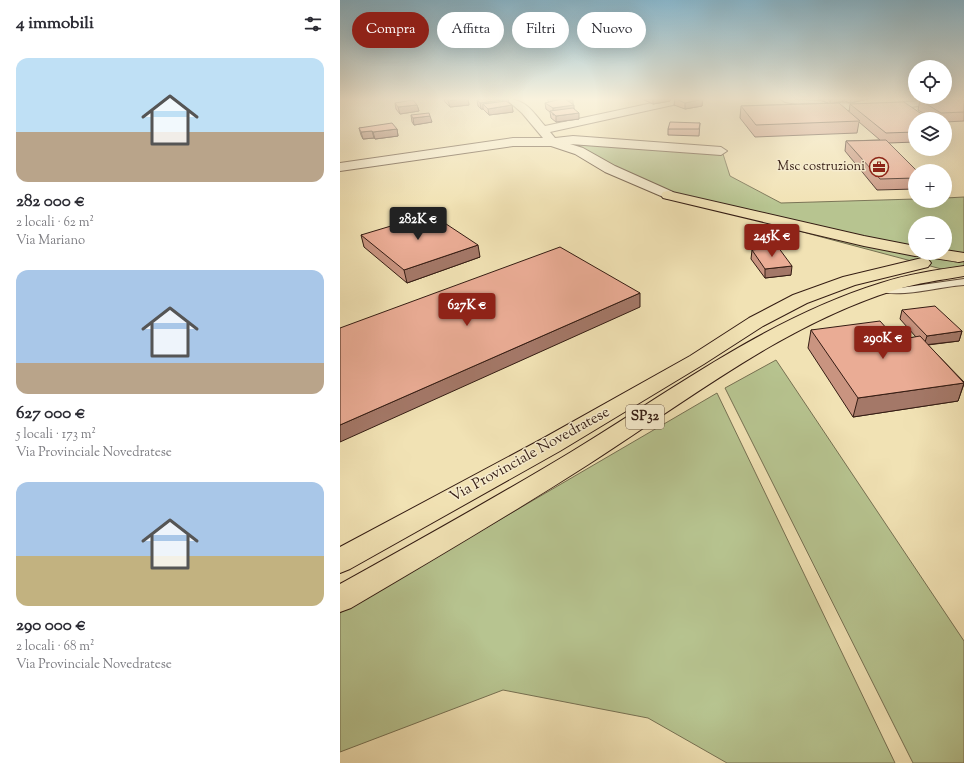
<!DOCTYPE html>
<html lang="it">
<head>
<meta charset="utf-8">
<style>
  :root { --surface:#fff; --page:#f7f7f7; --text:#2b2b33; --muted:#7c7c81; --accent:#8f2418 }
  body { margin:0; font-family:"Sorts Mill Goudy",serif; background:var(--page); color:var(--text); height:100vh; display:flex; flex-direction:column; font-size:15px; white-space:nowrap }
  * { box-sizing:border-box; margin:0 }
  p { font-size:13px; color:var(--muted) }
  .icon { flex:none; width:22px; height:22px; fill:none; stroke:currentColor; stroke-width:2; stroke-linecap:round; stroke-linejoin:round }
  .map { position:relative; flex:1; overflow:hidden }
  .details { display:flex; flex-direction:column; background:var(--surface); width:340px }
  .details>* { flex:none }
  .hud { position:absolute; left:12px; top:12px; width:380px; height:36px; display:flex; gap:8px }
  .controls { position:absolute; left:568px; top:60px; display:grid; gap:8px }
  .controls a { display:grid; place-items:center; width:44px; height:44px; border-radius:50%; background:var(--surface); box-shadow:0 4px 16px #0002; font-size:20px }
  .price { position:absolute; translate:-50% -34px; padding:0 9px; border-radius:4px; background:var(--accent); color:#fff; font-size:13px; line-height:26px; filter:drop-shadow(0 1px 2px #0008) }
  .price::after { content:''; position:absolute; left:50%; top:24px; width:12px; height:9px; margin-left:-6px; background:inherit; clip-path:polygon(0 0,100% 0,50% 100%) }
  .price.active { background:#222; color:#fff }
  ul { padding:0; list-style:none }
  li { display:grid; align-content:center; gap:8px; height:212px; padding:0 16px }
  li span { display:grid; place-items:center; height:124px; border-radius:12px; color:#555 }
  li>.icon { margin-inline-start:auto }
  span .icon { width:72px; height:72px; fill:#fffc; stroke-width:1 }
  li b { font-size:17px }
  h2 { display:flex; justify-content:space-between; align-items:center; height:48px; padding:0 16px; font-size:17px }
  .pill { padding:0 14px; border-radius:18px; background:var(--surface); box-shadow:0 4px 16px #0002; font-size:14px; line-height:36px }
  .pill.active { background:var(--accent); color:#fff }
  main { display:flex; flex:1; min-height:0 }
  .map>svg:first-child { display:block }
  .green { fill:#b7c490; stroke:#767052; fill-rule:evenodd }
  .lines { fill:none; stroke-linecap:round; stroke-linejoin:round }
  .lane-casing { stroke:#634e3b; stroke-width:2 }
  .street-casing { stroke:#634e3b; stroke-width:2 }
  .primary-casing { stroke:#341c13; stroke-width:2 }
  .lane { fill:#f6ecce; fill-rule:evenodd }
  .street { fill:#f6ecce; fill-rule:evenodd }
  .primary { fill:#f1e2b4; fill-rule:evenodd }
  .wall { fill:#c99480; stroke:#341c13 }
  .shaded-wall { fill:#a47868; stroke:#341c13 }
  .building { fill:#eaac95; stroke:#341c13 }
  .labels { text-anchor:middle; dominant-baseline:central; stroke-width:3; stroke-linejoin:round; paint-order:stroke }
  .far-poi-label { font-size:13px; fill:#341c13; stroke:#f6ecce; text-anchor:end }
  .shield { fill:#f6ecce; stroke:#6e5a4b; stroke-width:1 }
  .shield-label { font-size:14px; font-weight:bold; fill:#341c13 }
  .street-label { font-size:15px; fill:#341c13; stroke:#f6ecce }
</style>
</head>
<body>
<main>
<section class="details">
<h2>4 immobili<svg class="icon" aria-label="filters" viewBox="0 0 24 24"><path d="M4 7h16M4 17h16"/><circle cx="9" cy="7" r="2"/><circle cx="15" cy="17" r="2"/></svg></h2>
<ul>
<li><span style="background:linear-gradient(#bfe0f5 60%,#b9a48a 0)"><svg class="icon" aria-label="home" viewBox="0 0 24 24"><path d="M3 11l9-7 9 7M6 9v11h12V9"/></svg></span><div><b>282 000 €</b><p>2 locali · 62 m²</p><p>Via Mariano</p></div></li>
<li><span style="background:linear-gradient(#a9c7e8 75%,#b9a48a 0)"><svg class="icon" aria-label="home" viewBox="0 0 24 24"><path d="M3 11l9-7 9 7M6 9v11h12V9"/></svg></span><div><b>627 000 €</b><p>5 locali · 173 m²</p><p>Via Provinciale Novedratese</p></div></li>
<li><span style="background:linear-gradient(#a9c7e8 60%,#c2b280 0)"><svg class="icon" aria-label="home" viewBox="0 0 24 24"><path d="M3 11l9-7 9 7M6 9v11h12V9"/></svg></span><div><b>290 000 €</b><p>2 locali · 68 m²</p><p>Via Provinciale Novedratese</p></div></li>
</ul>
</section>
<div class="map">
<svg width="624" height="763" viewBox="0 0 624 763">
  <rect width="100%" height="100%" fill="#f1e2b4"/>
  <filter id="stains"><feTurbulence type="fractalNoise" baseFrequency=".005" numOctaves="4"/><feColorMatrix values="0 0 0 0 .2 0 0 0 0 .09 0 0 0 0 .02 0 0 0 .5 -.17"/></filter>
  <radialGradient id="worn" r=".72"><stop offset=".6" stop-color="#630" stop-opacity="0"/><stop offset="1" stop-color="#630" stop-opacity=".3"/></radialGradient>
  <g class="green">
    <path d="M231,141l152,13 7,22 51,27 134,-4v2h30v-3l19,-1v78l-304,-81zM575,223h30v30h-30z"/>
    <path d="M436,360l188,281v122h-51l-188,-375z"/>
    <path d="M377,393l178,370h-168l-79,-45 -145,-28 -163,62v-139z"/>
  </g>
  <g class="lines">
    <g class="lane-casing">
      <path id="lane" d="M624,279v6c-29,2 -59,13 -89,6l-1,-2 5,-3 21,2z"/>
    </g>
    <g class="street-casing">
      <g id="street">
        <path d="M166,99c20,0 27,13 39,27l126,-27h16l-1,3 -4,1 -132,29 5,6 18,-2 148,11 6,4 -6,4 -151,-11 13,4 32,18 58,26 2,3 -2,3 -5,1 -63,-27 -30,-18 -24,-8h-38l-173,25v-8l173,-25h30l-21,-25z"/>
        <path d="M440,99c28,0 55,5 83,5 33,0 67,-5 101,-5v3l-88,8h-40l-51,-8z"/>
      </g>
    </g>
    <g class="primary-casing">
      <g id="primary">
        <path d="M328,191l196,45 51,10v7h30v-3l19,3v8l-5,1c-7,-1 -41,-7 -44,-6l-51,-10 -201,-48 -2,-3 2,-3z"/>
        <path d="M582,258l6,1 3,4 -3,4 -73,18 -48,18 -44,23 -59,38 -144,87 -210,118 -10,4v-26l202,-108 148,-83 59,-38 44,-23 50,-18z"/>
        <path d="M624,266v10c-23,4 -47,7 -69,14 -112,35 -208,111 -306,174 -78,50 -158,97 -238,144l-11,4v-28c77,-43 155,-86 231,-132 100,-61 197,-134 310,-169 27,-9 55,-13 83,-17z"/>
      </g>
    </g>
    <use href="#lane" class="lane"/>
    <use href="#street" class="street"/>
    <use href="#primary" class="primary"/>
  </g>
  <g class="wall">
    <path d="M104,99h24l1,6 -19,2 -5,-5z"/>
    <path d="M207,99h24l2,5h-1l2,5 5,10 -23,3 -5,-4 -1,-6 -4,-3 -1,-6 4,-1 -1,-1z"/>
    <path d="M302,99h28v2l-17,3z"/>
    <path d="M335,99h28l-1,7 -17,3 -11,-4z"/>
    <path d="M477,99h51l-18,4 -6,-2 -11,2 16,9 1,-8 65,15v23l-26,1 26,35v11l-38,1 -32,-39 1,-10 34,-1 -21,-18 -2,11 -102,4 -15,-19 1,-12 87,-3z"/>
    <path d="M624,99v22l-19,1v-3h-12l-15,-9 2,-10z"/>
    <path d="M137,100l31,2 4,3 1,7 -24,3 -6,-6h-2l-3,-3z"/>
    <path d="M55,103l22,2 2,6 -19,3 -4,-5z"/>
    <path d="M71,115l21,7 -18,3 -2,-3z"/>
    <path d="M360,123l-1,13 -31,-1v-6z"/>
    <path d="M19,128l38,1 1,7 -23,3 -1,-1 -11,1 -2,-4z"/>
    <path d="M21,235l119,22 -73,26 -43,-36z"/>
    <path d="M412,250l39,25 -26,3 -14,-19z"/>
    <path d="M562,310l60,21 -3,10 -31,4 36,37v2l-6,17 -105,16 -45,-69 3,-18 86,10 19,-3 -16,-18z"/>
  </g>
  <g class="shaded-wall">
    <path d="M121,99h7l1,6 -19,2 -2,-6z"/>
    <path d="M168,99l1,6 -26,-1v5h-2l-1,-6z"/>
    <path d="M313,99h17v2l-17,3z"/>
    <path d="M363,99l-1,7 -17,3v-6z"/>
    <path d="M490,99h14v2l-14,3z"/>
    <path d="M511,99h17l-18,4z"/>
    <path d="M233,100v4l-8,1 -1,-3z"/>
    <path d="M77,105l2,6 -19,3 -2,-7z"/>
    <path d="M172,105l1,7 -24,3 -1,-6z"/>
    <path d="M234,105v6l-21,4v-7z"/>
    <path d="M239,113v6l-23,3v-6z"/>
    <path d="M90,116l2,6 -18,3 -1,-7z"/>
    <path d="M57,129l1,7 -23,3 -2,-7z"/>
    <path d="M32,131l2,7 -11,1 -2,-7z"/>
    <path d="M138,245l2,12 -73,26 -3,-13z"/>
    <path d="M452,266l-1,9 -26,3v-9z"/>
    <path d="M300,293v14l-300,135v-17z"/>
    <path d="M622,331l-3,10 -35,4 3,-9z"/>
    <path d="M624,383l-6,18 -105,16 5,-19z"/>
  </g>
  <g class="building">
    <path d="M107,99h14l-13,2z"/>
    <path d="M141,99h27l-28,4 -3,-3z"/>
    <path d="M221,99h4l9,6 -21,3 -8,-5z"/>
    <path d="M225,99h6l2,1 -5,1z"/>
    <path d="M336,99h27l-18,4z"/>
    <path d="M602,99h22v13l-23,1 -21,-13z"/>
    <path d="M73,100l4,5 -19,2 -3,-4z"/>
    <path d="M166,101l6,4 -24,4 -5,-5z"/>
    <path d="M564,102l25,17h-14v13l-29,1 -36,-29z"/>
    <path d="M499,103l21,18 -104,4 -15,-19z"/>
    <path d="M233,108l6,5 -23,3 -6,-5z"/>
    <path d="M89,113l1,3 -17,2 -2,-3z"/>
    <path d="M330,122l30,1 -1,6h-31z"/>
    <path d="M52,123l5,6 -24,3 -1,-1 -11,1 -2,-4z"/>
    <path d="M546,140l31,31h-2v7l-35,1 -34,-38z"/>
    <path d="M91,214l47,31 -74,25 -43,-35z"/>
    <path d="M220,247l80,46 -300,132v-97z"/>
    <path d="M438,247l14,19 -27,3 -13,-19z"/>
    <path d="M595,306l27,25 -35,5 -25,-26z"/>
    <path d="M540,321l17,19 23,-4 44,47 -106,15 -47,-68z"/>
  </g>
  <linearGradient id="sky" x2="0" y2="1"><stop stop-color="#89b8ce"/><stop offset="0.48" stop-color="#f9f2dd"/><stop offset="1" stop-color="#f9f2dd" stop-opacity="0"/></linearGradient>
  <rect width="624" height="206" fill="url(#sky)"/>
  <defs>
    <g id="office-ring" transform="scale(1)"><circle r="9.5" fill="#f6ecce" stroke="#8f2418" stroke-width="1.5"/><path d="M-6-3h4V-5.5h4V-3h4V5H-6ZM-1-4.5V-3h2v-1.5ZM-6 0V1H6V0Z" fill="#8f2418"/></g>
  </defs>
  <g fill-rule="evenodd">
    <use href="#office-ring" x="539" y="167"/>
  </g>
  <g class="labels">
    <g class="far-poi-label">
      <text x="525" y="167">Msc costruzioni</text>
    </g>
    <rect class="shield" x="286" y="405" width="38" height="24" rx="3"/>
    <g class="shield-label">
      <text x="305" y="417">SP32</text>
    </g>
    <g class="street-label">
      <text transform="translate(190 455) rotate(-29)">Via Provinciale Novedratese</text>
    </g>
  </g>
  <rect width="100%" height="100%" filter="url(#stains)"/>
  <rect width="100%" height="100%" fill="url(#worn)"/>
</svg>
<div class="controls">
<a><svg class="icon" aria-label="locate" viewBox="0 0 24 24"><circle cx="12" cy="12" r="6"/><path d="M12 2v4M12 18v4M2 12h4M18 12h4"/></svg></a>
<a><svg class="icon" aria-label="layers" viewBox="0 0 24 24"><path d="M12 4l9 5-9 5-9-5zM3 14l9 5 9-5"/></svg></a>
<a>+</a>
<a>−</a>
</div>
<b class="price active" style="left:78px;top:241px">282K €</b>
<b class="price" style="left:432px;top:258px">245K €</b>
<b class="price" style="left:127px;top:327px">627K €</b>
<b class="price" style="left:543px;top:360px">290K €</b>
<div class="hud">
<a class="pill active">Compra</a>
<a class="pill">Affitta</a>
<a class="pill">Filtri</a>
<a class="pill">Nuovo</a>
</div>
</div>
</main>
</body>
</html>
